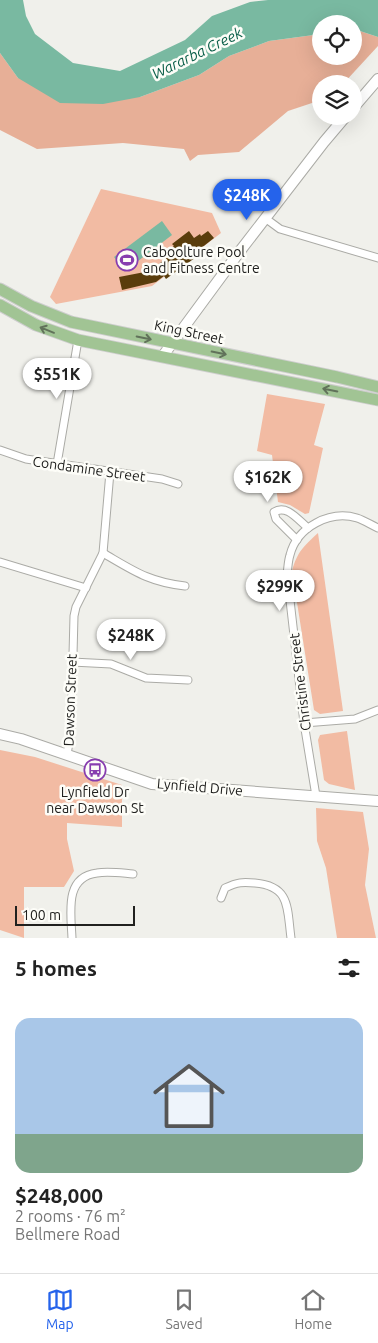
<!DOCTYPE html>
<html lang="en">
<head>
<meta charset="utf-8">
<style>
  :root { --surface:#fff; --page:#f6f6f6; --text:#222; --muted:#767676; --line:#e0e0e0; --accent:#2563eb }
  body { margin:0; font-family:Ubuntu,sans-serif; background:var(--page); color:var(--text); height:100vh; display:flex; flex-direction:column; font-size:19px; white-space:nowrap }
  * { box-sizing:border-box; margin:0 }
  p { font-size:16px; color:var(--muted) }
  .icon { flex:none; width:28px; height:28px; fill:none; stroke:currentColor; stroke-width:2; stroke-linecap:round; stroke-linejoin:round }
  .map { position:relative; height:938px; overflow:hidden }
  .drawer { display:flex; flex-direction:column; background:var(--surface); flex:1 }
  .drawer>* { flex:none }
  .tools { position:absolute; left:312px; top:15px; display:grid; gap:10px }
  .tools a { display:grid; place-items:center; width:50px; height:50px; border-radius:50%; background:var(--surface); box-shadow:0 5px 20px #0002; font-size:25px }
  .scale { position:absolute; left:15px; bottom:12px; width:120px; box-sizing:border-box; padding-left:5px; border:2px solid #21211f; border-top:0; font-size:14px; line-height:18px; white-space:nowrap; color:#21211f; -webkit-text-stroke:4px #fdfdf8; paint-order:stroke }
  .price { position:absolute; translate:-50% -42px; padding:0 11px; border-radius:18px; background:#fff; color:#222; font-size:16px; line-height:32px; filter:drop-shadow(0 1px 2px #0008) }
  .price::after { content:''; position:absolute; left:50%; top:30px; width:15px; height:11px; margin-left:-8px; background:inherit; clip-path:polygon(0 0,100% 0,50% 100%) }
  .price.selected { background:var(--accent); color:#fff }
  ul { padding:0; list-style:none }
  li { display:grid; align-content:center; gap:10px; height:265px; padding:0 15px }
  li+li { border-top:1px solid var(--line) }
  li span { display:grid; place-items:center; height:155px; border-radius:15px; color:#555 }
  li>.icon { margin-inline-start:auto }
  span .icon { width:90px; height:90px; fill:#fffc; stroke-width:1 }
  li b { font-size:21px }
  h2 { display:flex; justify-content:space-between; align-items:center; height:60px; padding:0 15px; font-size:21px }
  .tabs { display:flex; justify-content:space-around; align-items:center; height:70px; border-top:1px solid var(--line); background:var(--surface); font-size:14px; color:var(--muted) }
  .tabs a { display:grid; justify-items:center; gap:2px }
  .tabs .selected { color:var(--accent) }
  .map>svg:first-child { display:block }
  .green { fill:#f2bba3 }
  .forest { fill:#e7af97 }
  .water { fill:#79b9a1 }
  .building { fill:#5a3d0c }
  .lines { fill:none; stroke-linecap:round; stroke-linejoin:round }
  .street-casing { stroke:#ababa6; stroke-width:9 }
  .secondary-casing { stroke:#ababa6; stroke-width:12 }
  .primary-casing { stroke:#cecece; stroke-width:13 }
  .street { stroke:#fff; stroke-width:7 }
  .secondary { stroke:#fff; stroke-width:10 }
  .primary { stroke:#a1c494; stroke-width:11 }
  .oneway { stroke:#61725a }
  .labels { text-anchor:middle; dominant-baseline:central; stroke-width:5; stroke-linejoin:round; paint-order:stroke }
  .poi-label { font-size:14px; fill:#21211f; stroke:#fdfdf8; text-anchor:start }
  .street-label { font-size:14px; fill:#21211f; stroke:#fdfdf8 }
  .water-label { font-size:15px; font-style:italic; fill:#095e48; stroke:#fdfdf8 }
</style>
</head>
<body>
<div class="map">
<svg width="378" height="938" viewBox="0 0 378 938">
  <rect width="100%" height="100%" fill="#f0f0eb"/>
  <g class="green">
    <path d="M101,189l111,24 9,20 -69,53 -96,18 -6,-7z"/>
    <path d="M267,394l58,10 -11,41 9,3 -14,65 -4,1 -15,-9 -12,-3 -6,-47 -15,-4z"/>
    <path d="M318,533l25,178 -23,3 -6,-4 -22,-139c5,-19 12,-25 26,-38z"/>
    <path d="M347,731l8,59 -26,-6 -5,-4 -6,-40 2,-5z"/>
    <path d="M0,750l35,7 87,28v42l-55,-4v16l7,32 -10,16h-40v51l-24,-8z"/>
    <path d="M316,808l47,4 6,37 -4,36 11,53h-39l-11,-70 -9,-27z"/>
  </g>
  <path class="forest" d="M354,29l24,8v9l-35,38h-22v16l-33,11 -49,41 -41,3 -8,6 -6,-12 -61,-6 -86,6 -37,-19v-77l18,25 122,19 59,-22 30,-19 40,-15 52,-7v22h33z"/>
  <g class="water">
    <path d="M0,0h23l3,16 9,18 38,29 47,8 65,-31 27,-24 38,-14 18,-2h110v37l-24,-8v-5h-33v10l-52,7 -40,15 -30,19 -59,22 -37,7 -43,-1 -42,-25 -18,-25z"/>
    <path d="M162,221l10,14 -47,36 -11,-14z"/>
  </g>
  <path class="building" d="M189,231l5,7 6,-4 1,2 7,-5 6,7 -14,11 3,3 -37,27 -2,-3 -8,6 -34,8 -3,-13 31,-6 20,-16 -3,-4 7,-5 -2,-2z"/>
  <g class="lines">
    <g class="street-casing">
      <g id="street">
        <path d="M265,218l15,11 98,29"/>
        <path d="M0,450l26,9 136,20 16,5"/>
        <path d="M57,464l21,-124"/>
        <path d="M297,540l-21,-21 -2,-7c13,-8 24,8 34,16"/>
        <path d="M103,553c31,18 46,29 82,33"/>
        <path d="M0,562l86,26"/>
        <path d="M72,662l39,2 35,14 42,2"/>
        <path d="M304,723l51,-4 23,-9"/>
        <path d="M67,754l4,-22 3,-116 2,-9 27,-54 7,-81"/>
        <path d="M316,796l-12,-73 -17,-149c1,-6 1,-13 3,-19 7,-28 40,-45 67,-37 7,2 14,7 21,10"/>
        <path d="M221,898l4,-10c13,-6 17,-6 30,-5 36,3 32,26 36,55"/>
        <path d="M72,938c-1,-25 -8,-61 25,-65 11,-2 24,0 36,1"/>
      </g>
    </g>
    <g class="secondary-casing">
      <g id="secondary">
        <path d="M354,107l24,-28"/>
        <path d="M162,357l78,-106 84,-109 22,-26"/>
        <path d="M0,734l21,5 131,45 226,17"/>
      </g>
    </g>
    <g class="primary-casing">
      <g id="primary">
        <path d="M0,289l31,17 40,16 266,55 41,10"/>
        <path d="M0,305l36,20 42,15 300,60"/>
      </g>
    </g>
    <use href="#street" class="street"/>
    <use href="#secondary" class="secondary"/>
    <use href="#primary" class="primary"/>
  </g>
  <defs><path id="oneway-shaft" d="M-6 0H5M1.5-3L5.5 0L1.5 3" fill="none" stroke-width="1.6" stroke-linecap="round" stroke-linejoin="round" transform="scale(1.25)"/></defs>
  <g class="oneway">
    <use href="#oneway-shaft" transform="translate(47 330) rotate(-158)"/>
    <use href="#oneway-shaft" transform="translate(144 338) rotate(12)"/>
    <use href="#oneway-shaft" transform="translate(219 353) rotate(11)"/>
    <use href="#oneway-shaft" transform="translate(330 390) rotate(-169)"/>
  </g>
  <defs>
    <g id="stadium-ring" transform="scale(1.125)"><circle r="9.5" fill="#fdfdf8" stroke="#873daf" stroke-width="1.5"/><path d="M0-5a6.5 5 0 1 0 0 10a6.5 5 0 1 0 0-10ZM-3.5-1.8h7v3.6h-7Z" fill="#873daf"/></g>
    <g id="bus-ring" transform="scale(1.125)"><circle r="9.5" fill="#fdfdf8" stroke="#873daf" stroke-width="1.5"/><path d="M-5-6H5V4H4V6H2V4H-2V6H-4V4H-5ZM-3.5-4V0h7V-4ZM-3.5 1.2v1.5H-2V1.2ZM2 1.2v1.5H3.5V1.2Z" fill="#873daf"/></g>
  </defs>
  <g fill-rule="evenodd">
    <use href="#stadium-ring" x="127" y="260"/>
    <use href="#bus-ring" x="95" y="770"/>
  </g>
  <g class="labels">
    <g class="poi-label">
      <text x="143" y="252">Caboolture Pool<tspan x="143" dy="16">and Fitness Centre</tspan></text>
      <text x="95" y="792" text-anchor="middle">Lynfield Dr<tspan x="95" dy="16">near Dawson St</tspan></text>
    </g>
    <g class="street-label">
      <text transform="translate(189 332) rotate(12)">King Street</text>
      <text transform="translate(89 469) rotate(8)">Condamine Street</text>
      <text transform="translate(300 682) rotate(-97)">Christine Street</text>
      <text transform="translate(70 700) rotate(-88)">Dawson Street</text>
      <text transform="translate(200 787) rotate(5)">Lynfield Drive</text>
    </g>
    <g class="water-label">
      <text transform="translate(197 53) rotate(-26)">Wararba Creek</text>
    </g>
  </g>
</svg>
<div class="tools">
<a><svg class="icon" aria-label="locate" viewBox="0 0 24 24"><circle cx="12" cy="12" r="6"/><path d="M12 2v4M12 18v4M2 12h4M18 12h4"/></svg></a>
<a><svg class="icon" aria-label="layers" viewBox="0 0 24 24"><path d="M12 4l9 5-9 5-9-5zM3 14l9 5 9-5"/></svg></a>
</div>
<div class="scale">100 m</div>
<b class="price selected" style="left:247px;top:221px">$248K</b>
<b class="price" style="left:57px;top:400px">$551K</b>
<b class="price" style="left:268px;top:503px">$162K</b>
<b class="price" style="left:280px;top:612px">$299K</b>
<b class="price" style="left:131px;top:661px">$248K</b>
</div>
<section class="drawer">
<h2>5 homes<svg class="icon" aria-label="filters" viewBox="0 0 24 24"><path d="M4 7h16M4 17h16"/><circle cx="9" cy="7" r="2"/><circle cx="15" cy="17" r="2"/></svg></h2>
<ul>
<li><span style="background:linear-gradient(#a9c7e8 75%,#7fa58c 0)"><svg class="icon" aria-label="home" viewBox="0 0 24 24"><path d="M3 11l9-7 9 7M6 9v11h12V9"/></svg></span><div><b>$248,000</b><p>2 rooms · 76 m²</p><p>Bellmere Road</p></div></li>
</ul>
</section>
<nav class="tabs">
<a class="selected"><svg class="icon" aria-label="map" viewBox="0 0 24 24"><path d="M3 6l6-2 6 2 6-2v14l-6 2-6-2-6 2zM9 4v14M15 6v14"/></svg>Map</a>
<a><svg class="icon" aria-label="saved" viewBox="0 0 24 24"><path d="M7 4h10v16l-5-4-5 4z"/></svg>Saved</a>
<a><svg class="icon" aria-label="home" viewBox="0 0 24 24"><path d="M3 11l9-7 9 7M6 9v11h12V9"/></svg>Home</a>
</nav>
</body>
</html>
